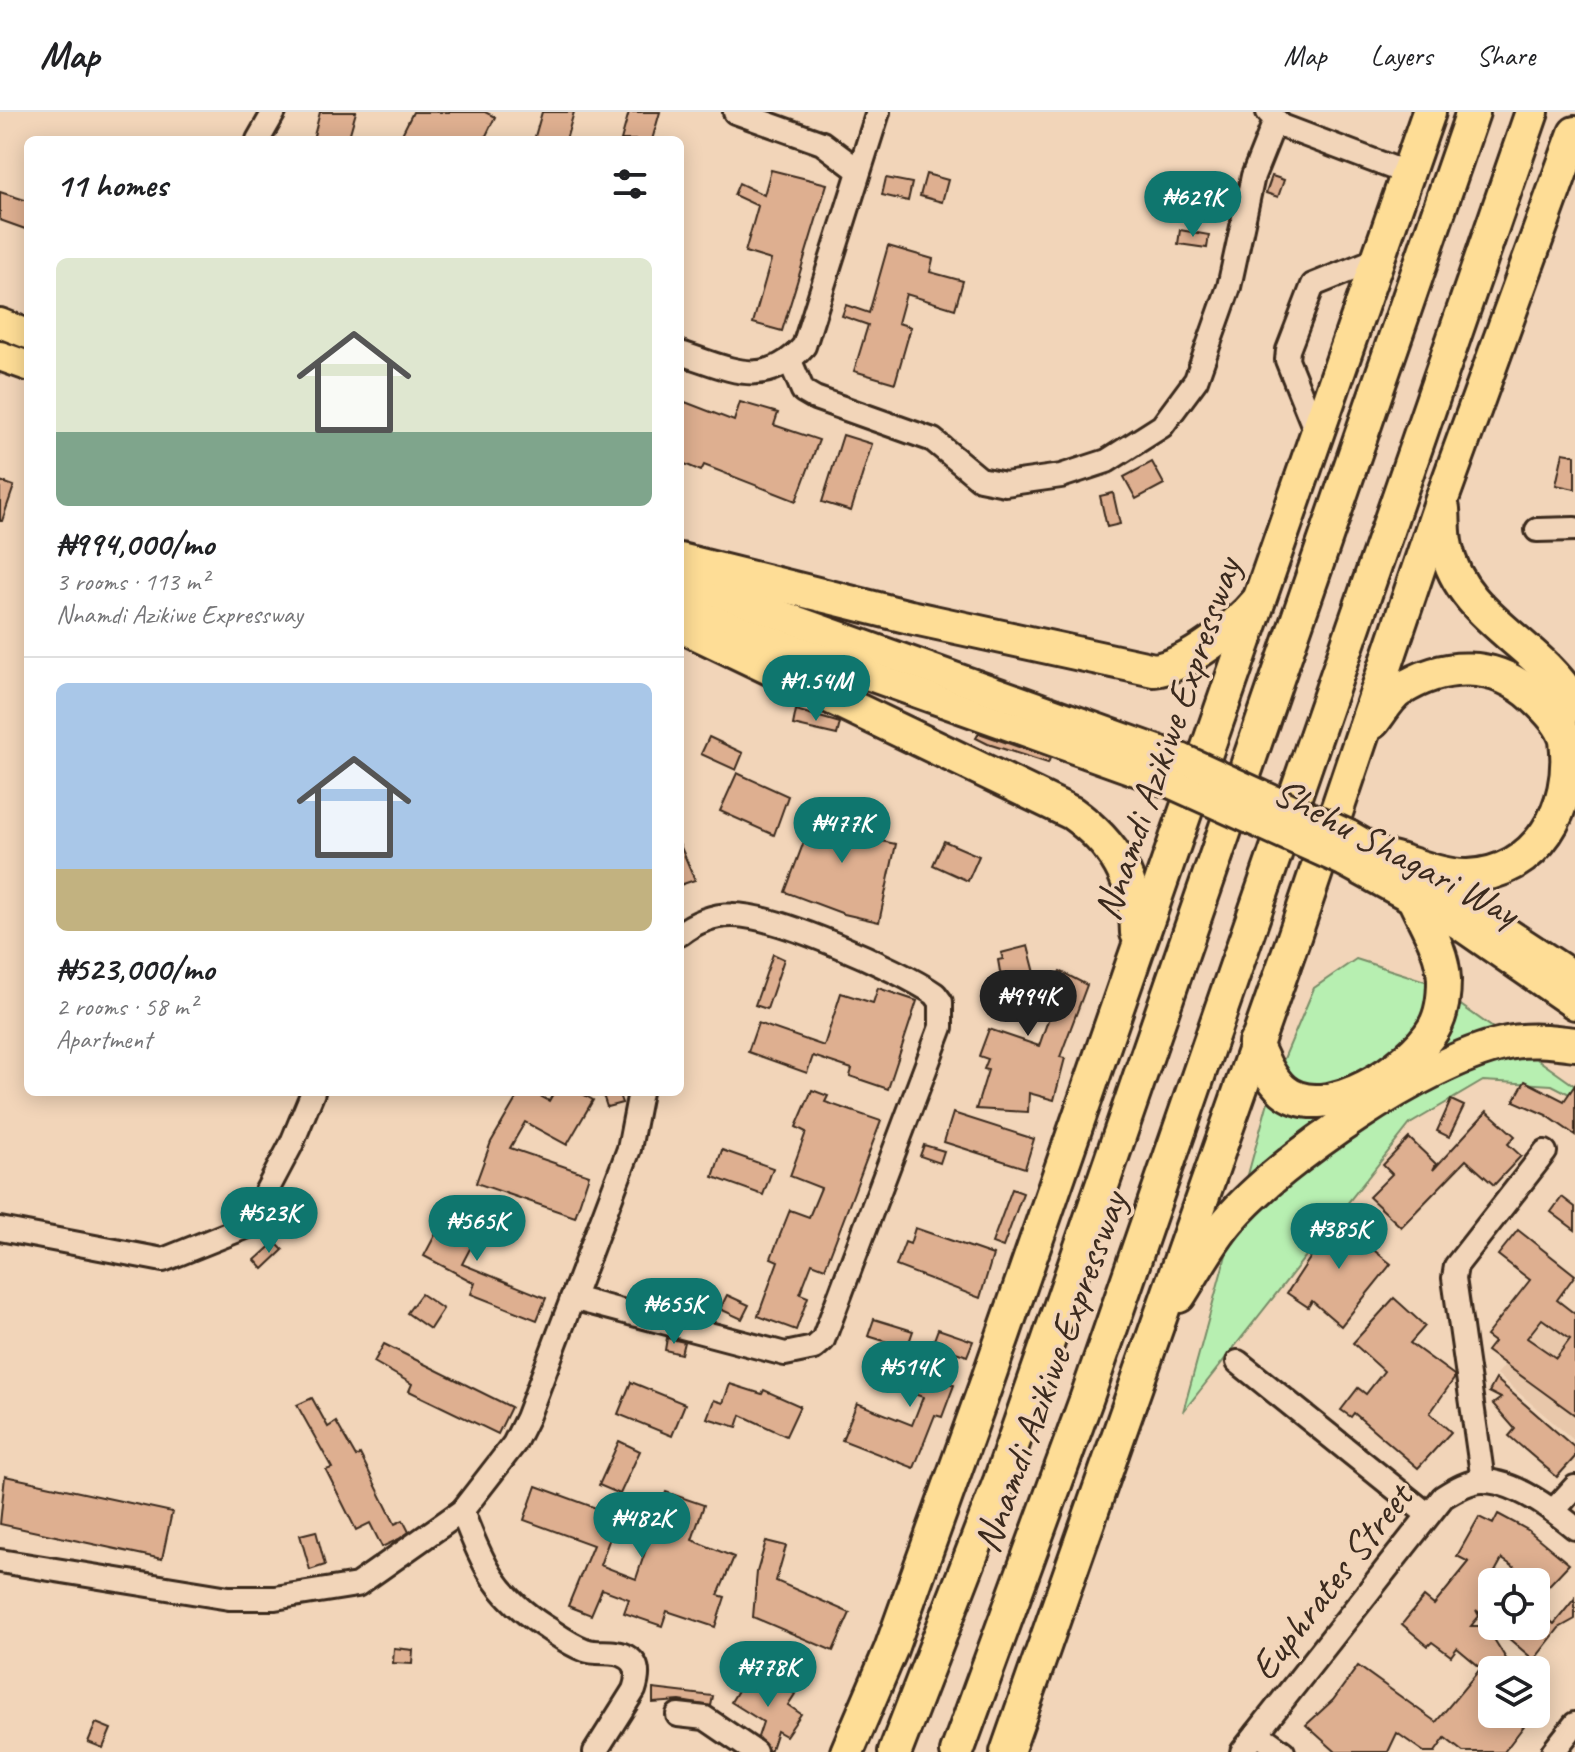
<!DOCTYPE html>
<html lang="en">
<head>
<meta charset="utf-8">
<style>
  :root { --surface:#fff; --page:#f2f2f2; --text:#202124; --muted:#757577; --line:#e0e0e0; --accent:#0f766e }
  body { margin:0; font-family:Caveat,sans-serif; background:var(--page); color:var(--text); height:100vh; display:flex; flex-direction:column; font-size:30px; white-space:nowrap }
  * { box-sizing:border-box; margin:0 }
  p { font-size:26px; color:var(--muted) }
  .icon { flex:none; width:44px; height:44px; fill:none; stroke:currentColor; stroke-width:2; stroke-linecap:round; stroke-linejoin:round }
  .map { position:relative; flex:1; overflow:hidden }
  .sheet { position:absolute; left:24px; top:24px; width:660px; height:960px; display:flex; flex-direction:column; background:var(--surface); border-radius:12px; box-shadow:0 4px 20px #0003 }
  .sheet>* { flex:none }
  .tools { position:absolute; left:1478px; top:1456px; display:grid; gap:16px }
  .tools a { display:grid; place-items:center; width:72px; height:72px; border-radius:12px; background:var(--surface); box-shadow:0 4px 20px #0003; font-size:40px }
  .price { position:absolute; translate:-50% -68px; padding:0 18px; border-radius:28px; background:var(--accent); color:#fff; font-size:26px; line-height:52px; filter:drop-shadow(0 2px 4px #0008) }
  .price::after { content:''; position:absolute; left:50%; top:48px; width:24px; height:18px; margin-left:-12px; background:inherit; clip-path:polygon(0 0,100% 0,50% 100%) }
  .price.active { background:#222; color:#fff }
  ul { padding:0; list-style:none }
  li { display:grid; align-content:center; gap:16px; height:424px; padding:0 32px }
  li+li { border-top:2px solid var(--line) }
  li span { display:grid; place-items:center; height:248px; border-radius:12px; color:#555 }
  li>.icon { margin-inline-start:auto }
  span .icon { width:144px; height:144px; fill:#fffc; stroke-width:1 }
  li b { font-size:34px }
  h2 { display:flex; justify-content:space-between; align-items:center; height:96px; padding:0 32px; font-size:34px }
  header { display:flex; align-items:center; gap:48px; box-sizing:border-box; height:112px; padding:0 40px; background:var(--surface); border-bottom:2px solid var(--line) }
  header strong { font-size:38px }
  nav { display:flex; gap:44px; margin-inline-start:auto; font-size:28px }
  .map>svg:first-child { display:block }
  .built { fill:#e8c7aa }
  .green { fill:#b7efb1; stroke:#798c68; stroke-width:2 }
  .building { fill:#deaf90; stroke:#3b2a1e; stroke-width:2; fill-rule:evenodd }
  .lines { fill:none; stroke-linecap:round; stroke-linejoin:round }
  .minor-casing { stroke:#3b2a1e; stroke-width:28 }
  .major-casing { stroke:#3b2a1e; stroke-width:34 }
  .highway-casing { stroke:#3b2a1e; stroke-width:38 }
  .minor { stroke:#f2d5b9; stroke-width:22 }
  .major { stroke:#fedd96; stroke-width:28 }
  .highway { stroke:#fedd96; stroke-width:32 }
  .major-bridge-casing { stroke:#3b2a1e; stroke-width:34; stroke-linecap:butt }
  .major-bridge { stroke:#fedd96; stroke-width:28 }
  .labels { text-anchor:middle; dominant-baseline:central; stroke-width:7; stroke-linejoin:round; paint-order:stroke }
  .street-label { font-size:40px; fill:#3b2a1e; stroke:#f2d5b9 }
</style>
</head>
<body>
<header>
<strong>Map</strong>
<nav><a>Map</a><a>Layers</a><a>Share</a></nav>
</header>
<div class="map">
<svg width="1575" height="1640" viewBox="0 0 1575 1640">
  <rect width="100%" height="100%" fill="#f2d5b9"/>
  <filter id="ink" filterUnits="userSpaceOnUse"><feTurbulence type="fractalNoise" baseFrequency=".0125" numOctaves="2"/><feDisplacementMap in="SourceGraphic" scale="16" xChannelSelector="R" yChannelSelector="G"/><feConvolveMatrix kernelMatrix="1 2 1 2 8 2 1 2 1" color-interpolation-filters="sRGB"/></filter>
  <g filter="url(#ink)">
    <path class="built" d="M1544,1207l31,26v96l-78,-67z"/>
    <path class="green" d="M1356,847l72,23 147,104v11l-23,-12 -69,-4 -73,43 -227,288 89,-325 42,-99z"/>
    <g class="building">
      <path d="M320,0h36l-8,28h-35z"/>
      <path d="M413,0h72l10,5 -11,23h-85z"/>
      <path d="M542,0h32l-8,28h-32z"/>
      <path d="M629,0h31l-8,28h-31z"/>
      <path d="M771,58l56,14 -45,147 -29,-8 18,-63 -26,-8 13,-46 -24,-11 5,-12 25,12z"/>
      <path d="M926,62l22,6 -6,22 -22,-6z"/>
      <path d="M1272,64l12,4 -6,17 -12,-4z"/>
      <path d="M886,66l26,5 -4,18 -26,-6z"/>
      <path d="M0,80l28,9v29l-28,-10z"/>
      <path d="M1180,118l29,5 -2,13 -29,-4z"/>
      <path d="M888,134l45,13 -3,13 33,9 -8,28 -49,-15 -8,29 13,4 -16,56 -41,-12 14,-46 -26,-9 4,-11 23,8z"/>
      <path d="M685,290l49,19 6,-19 38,11 -4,12 45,15 -23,61 -92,-36 -3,6 -21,-9v-47z"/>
      <path d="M843,323l29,9 -21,67 -29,-9z"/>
      <path d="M1563,341l12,2v34l-19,-4z"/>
      <path d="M1152,350l12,22 -28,15 -12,-22z"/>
      <path d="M0,369l14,5 -12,35h-2z"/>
      <path d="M1113,381l7,31 -13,3 -7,-31z"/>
      <path d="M796,598l44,13 -3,12 -44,-10z"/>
      <path d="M979,621l71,25 -2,5 -60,-19 -12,-6z"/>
      <path d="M709,625l34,16 -7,17 -35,-16z"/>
      <path d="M737,661l51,23 -14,39 -54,-24z"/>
      <path d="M820,687l44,16 -8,21 40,8 -17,78 -35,-8 -59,-22z"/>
      <path d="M944,729l35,15 -11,25 -35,-16z"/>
      <path d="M680,733l15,35 -15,5z"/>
      <path d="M1028,834l15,58 17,-33 27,14 -27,72 5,1 -11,42 -25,-7 -1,19 -52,-3 12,-39 -4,-1 4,-10 -9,-3 10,-27 50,17 15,-43 -47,9 -9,-52 5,-1 -2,-6z"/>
      <path d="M773,842l11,5 -17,50 -12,-4z"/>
      <path d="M878,876l39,13 -29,88 -38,-13 2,-7 -39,-13 -6,17 -59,-21 10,-29 66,23 17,-53 32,10z"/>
      <path d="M1525,969l39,20 11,-16v50l-29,-20 -32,-14z"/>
      <path d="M812,978l16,6 -3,6 56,19 -56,147 -13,-5 -12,31 8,3 -12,33 -38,-14 20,-55 -7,-3 19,-48 19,7 12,-29 -31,-12 16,-44 -10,-5z"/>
      <path d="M520,980h13l16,9 5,-9h25l14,8 -26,45 -42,-23 -15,26 79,27 -14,42 -99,-34 15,-41z"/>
      <path d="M602,980h16l4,11 -15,4z"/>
      <path d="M1451,988l13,6 -15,31 -12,-6z"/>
      <path d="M1487,999l28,25 -7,8 13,12 -27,29 -28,-25 -65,67 -32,-30 23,-23 -9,-9 26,-27 27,26 -3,6z"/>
      <path d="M953,1001l81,26 -9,29 -81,-26z"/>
      <path d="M924,1033l20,6 -4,12 -20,-7z"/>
      <path d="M722,1038l51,18 -10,27 -50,-18z"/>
      <path d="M1012,1077l11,4 -20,54 -11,-4z"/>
      <path d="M1562,1085l13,10v23l-24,-18z"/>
      <path d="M453,1089l33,17 -24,46 84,34 -9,22 -66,-26 4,-11 -51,-27z"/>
      <path d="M1341,1099l21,13 -7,11 36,29 -50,62 -29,-25 -4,6 -21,-14z"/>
      <path d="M915,1116l78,27 -13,43 -84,-32 9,-24 5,2z"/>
      <path d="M1518,1118l57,45 -18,25 18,14v101l-88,-64 7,-9 -8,-6 44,-56 -32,-25zM1542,1207l28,20 -14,19 -29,-20z"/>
      <path d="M275,1130l8,8 -20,19 -8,-9z"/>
      <path d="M421,1182l22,15 -13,20 -23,-16z"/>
      <path d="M727,1183l22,10 -7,14 -22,-10z"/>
      <path d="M1394,1186l31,28 -15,17 44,32v4l-24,34 21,19 -33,36 -64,-55 -3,4 -10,-7 17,-22 8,6 18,-23 -31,-28z"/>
      <path d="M874,1207l39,12 -6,17 -39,-12z"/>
      <path d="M938,1217l35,12 -6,15 -14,-5 -11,30 12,4 -12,32 -7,-2 -21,53 -72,-28 15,-37 55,22 11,-28 -9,-3z"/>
      <path d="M667,1226l17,4 -3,12 -16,-4z"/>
      <path d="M384,1232l127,63 -13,27 -89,-43 3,-7 -38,-22z"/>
      <path d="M1496,1267l79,69v9l-18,20 -48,-41 6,-7 -22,-25 8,-6 -12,-6z"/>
      <path d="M631,1270l54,22 -13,32 -54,-22z"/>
      <path d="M730,1272l32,10 2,-4 36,16 -14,30 -45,-21 -4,12 -30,-9 7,-18 9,3z"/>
      <path d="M312,1286l16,29 8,-5 20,35 4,-3 35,70 8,-4 6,12 -10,7 -17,8 -12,-24 -14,7 -30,-60 6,-2 -35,-63z"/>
      <path d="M619,1329l21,10 -20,43 -21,-9z"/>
      <path d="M5,1364l167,36 -10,47 -162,-35z"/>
      <path d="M536,1374l82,30 -18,49 36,14 17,-51 6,3 7,-16 -7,-3 7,-20 38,13 -12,35 42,17 -16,38 7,2 -10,30 -48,-16 -5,15 -38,-13 5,-14 -27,-10 -11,26 -23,-9 25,-61 -69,-25z"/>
      <path d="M1498,1402l30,16 41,34 -33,35v-17l-34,-23 -10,18v23l-11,14 -5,-4 3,6 -8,10h15l27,44h-21v44h41l-29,38h-41l-18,-14 -10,14h-11l-27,-19 -9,19h-52l-30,-27 27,-25 25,-34 78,56 45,-54 -24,-20 -6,8 -19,-14 -4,4 -26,-22 22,-27 10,8 35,-43 -12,-6 22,-39 14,7z"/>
      <path d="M316,1419l9,34 -15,5 -10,-35z"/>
      <path d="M766,1429l20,5 -10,35 74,32 -17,38 -80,-34 4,-45z"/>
      <path d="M1575,1486v21l-16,9 -25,32 -40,-34h42v-18l18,16z"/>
      <path d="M394,1536l19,2 -1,14 -19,-1z"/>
      <path d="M745,1567l23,14 7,-11 20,12 -7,11 13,9 -15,22 -9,-5 -7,21 -12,-15 5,-15 -32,-20z"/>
      <path d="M653,1577l60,7 -2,10 -31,-5 -27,2z"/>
      <path d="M96,1611l15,6 -8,19 -15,-6z"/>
    </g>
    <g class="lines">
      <g class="minor-casing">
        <g id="minor">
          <path d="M735,0l87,31 36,27"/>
          <path d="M1268,0l14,14 127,48"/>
          <path d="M258,28l16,-28"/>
          <path d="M680,241c49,15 84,38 124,-7l74,-234"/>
          <path d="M790,249l13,30 12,7 118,42 47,39 25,5 56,-8 46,-15 55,-35 34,-46 33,-93 24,-111 22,-55"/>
          <path d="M1318,325l-31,-77 1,-10 25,-65 67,-27"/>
          <path d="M1537,418l38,-1"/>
          <path d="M0,1117l163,31 85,-34 43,-81 22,-53"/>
          <path d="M572,1186l213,56 29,-6 9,-8 118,-313v-25l-6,-8c-37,-25 -160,-80 -203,-79 -19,0 -38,8 -52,19"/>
          <path d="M1238,1250l189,152"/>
          <path d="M1483,1369l-29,-203 2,-12 89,-114"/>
          <path d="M1554,1398l21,-23"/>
          <path d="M462,1399c20,54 35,86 85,117 12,8 24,17 38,22 13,5 30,-1 42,7 13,7 11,21 7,33l-39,62"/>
          <path d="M0,1449l229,37h46l82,-13 105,-74 52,-67 13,-26 102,-269 11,-57"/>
          <path d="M678,1603l27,3 50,34"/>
          <path d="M1257,1621l26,19"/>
          <path d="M1242,1640l201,-255c11,-7 27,-17 41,-16 32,1 68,28 91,47"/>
          <path d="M1553,1640l22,-28"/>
        </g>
      </g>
      <g class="major-casing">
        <g id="major">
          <path d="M0,211l28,11"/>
          <path d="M0,244l28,10"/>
          <path d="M680,467l503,180"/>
          <path d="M680,496l492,176"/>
          <path d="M1349,723l83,48 143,94"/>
          <path d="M1343,749l115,63 117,81"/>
        </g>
      </g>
      <g class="highway-casing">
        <g id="highway">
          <path d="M1443,397c1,13 0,26 3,38 14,71 97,98 129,158"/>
          <path d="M680,448l230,57 244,53c33,-4 83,-44 104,-69"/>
          <path d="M680,513l392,188c43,31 64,67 65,120"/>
          <path d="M1373,610c8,-10 17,-26 27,-32 44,-28 95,-29 134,7 12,11 28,27 32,43 9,68 -29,133 -98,136 -25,1 -54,-12 -77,-18"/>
          <path d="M1255,931c7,16 14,34 28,47 42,36 129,-24 151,-62 8,-14 10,-33 10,-48 -1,-29 -18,-55 -30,-81"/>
          <path d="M1179,1184c16,-25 31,-54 50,-76 52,-61 196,-159 274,-176 24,-6 48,-3 72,0"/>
          <path d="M847,1640l44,-103 97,-270 441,-1267"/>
          <path d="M895,1640l105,-271 473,-1369"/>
          <path d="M957,1640l129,-352 446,-1288"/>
          <path d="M1007,1640l286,-812 149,-441 133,-366"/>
        </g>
      </g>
      <use href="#minor" class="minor"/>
      <use href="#major" class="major"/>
      <use href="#highway" class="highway"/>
      <g class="major-bridge-casing">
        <g id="major-bridge">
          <path d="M1183,647l166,76"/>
          <path d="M1172,672l171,77"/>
        </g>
      </g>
      <use href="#major-bridge" class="major-bridge"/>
    </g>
  </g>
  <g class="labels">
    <g class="street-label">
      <text transform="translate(1167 627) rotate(-71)">Nnamdi Azikiwe Expressway</text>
      <text transform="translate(1396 740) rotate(28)">Shehu Shagari Way</text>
      <text transform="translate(1050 1260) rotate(-70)">Nnamdi Azikiwe Expressway</text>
      <text transform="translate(1331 1470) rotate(-52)">Euphrates Street</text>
    </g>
  </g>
</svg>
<div class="tools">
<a><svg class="icon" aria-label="locate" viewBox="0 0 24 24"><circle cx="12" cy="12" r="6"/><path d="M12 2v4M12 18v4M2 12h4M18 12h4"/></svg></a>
<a><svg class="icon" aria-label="layers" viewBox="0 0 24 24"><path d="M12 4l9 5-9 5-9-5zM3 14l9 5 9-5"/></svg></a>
</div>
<b class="price" style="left:1193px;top:127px">₦629K</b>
<b class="price" style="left:816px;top:611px">₦1.54M</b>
<b class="price" style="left:842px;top:753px">₦477K</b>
<b class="price active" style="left:1028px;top:926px">₦994K</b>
<b class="price" style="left:269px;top:1143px">₦523K</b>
<b class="price" style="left:477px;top:1151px">₦565K</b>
<b class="price" style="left:1339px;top:1159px">₦385K</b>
<b class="price" style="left:674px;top:1234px">₦655K</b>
<b class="price" style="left:910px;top:1297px">₦514K</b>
<b class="price" style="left:642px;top:1448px">₦482K</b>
<b class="price" style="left:768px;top:1597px">₦778K</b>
<section class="sheet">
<h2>11 homes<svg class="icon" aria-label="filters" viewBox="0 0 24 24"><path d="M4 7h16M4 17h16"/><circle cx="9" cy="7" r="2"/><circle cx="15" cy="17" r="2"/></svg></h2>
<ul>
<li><span style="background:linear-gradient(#dfe7d0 70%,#7fa58c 0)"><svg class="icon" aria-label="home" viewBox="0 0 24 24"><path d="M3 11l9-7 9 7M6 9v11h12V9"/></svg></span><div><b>₦994,000/mo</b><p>3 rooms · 113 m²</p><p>Nnamdi Azikiwe Expressway</p></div></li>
<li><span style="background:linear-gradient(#a9c7e8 75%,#c2b280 0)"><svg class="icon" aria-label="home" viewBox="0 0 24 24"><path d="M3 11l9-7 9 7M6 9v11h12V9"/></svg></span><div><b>₦523,000/mo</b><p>2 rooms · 58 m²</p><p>Apartment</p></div></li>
</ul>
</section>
</div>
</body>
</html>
